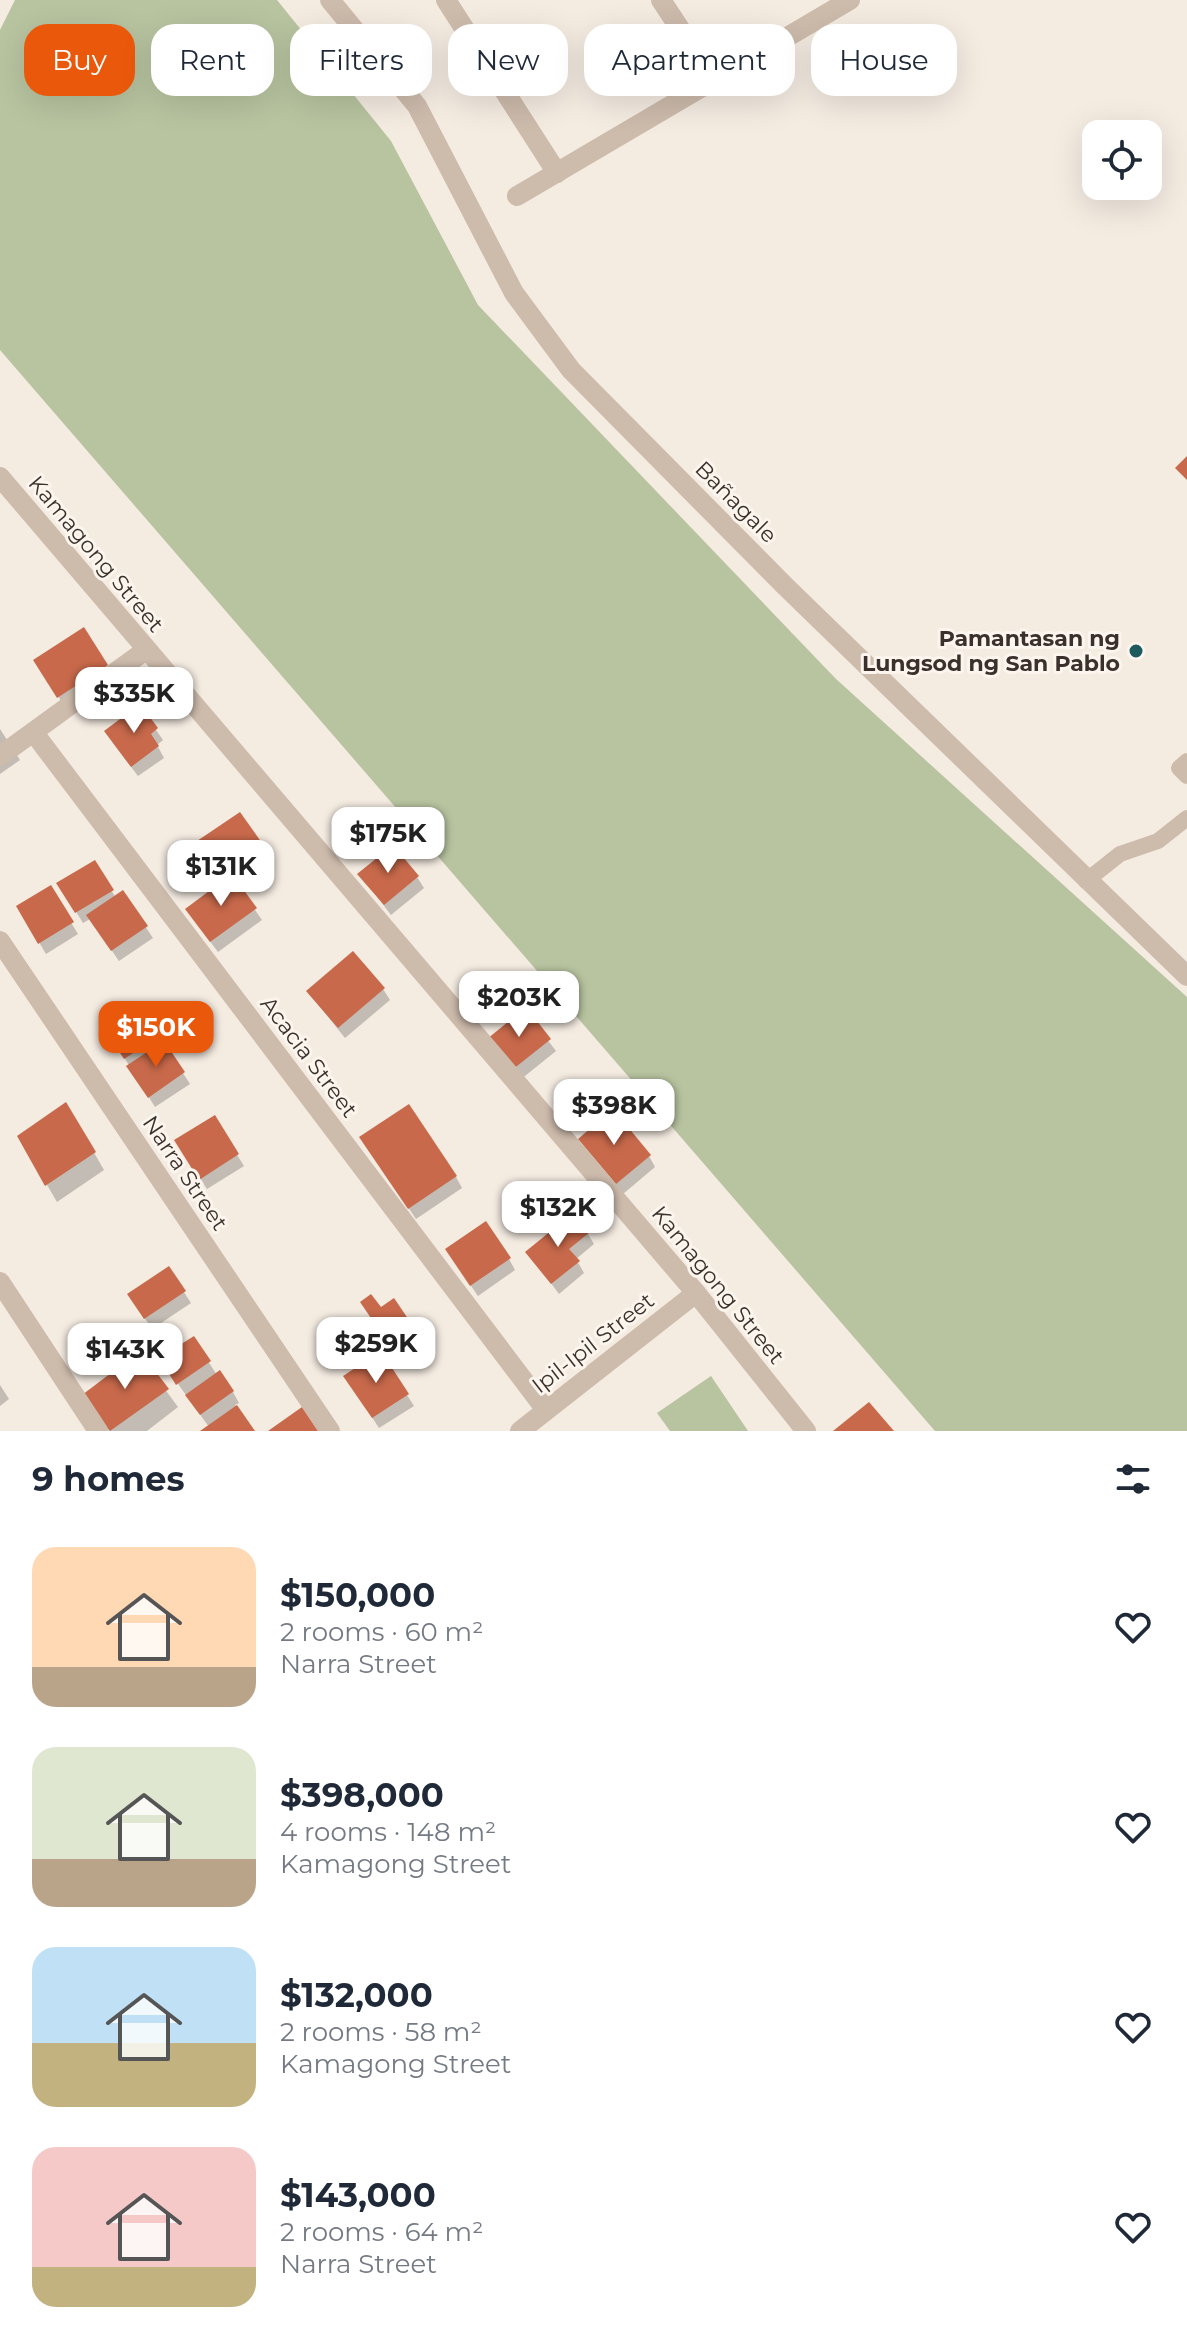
<!DOCTYPE html>
<html lang="en">
<head>
<meta charset="utf-8">
<style>
  :root { --surface:#fff; --page:#f6f6f7; --text:#1f2937; --muted:#747a83; --accent:#ea580c }
  body { margin:0; font-family:Montserrat,sans-serif; background:var(--page); color:var(--text); height:100vh; display:flex; flex-direction:column; font-size:30px; white-space:nowrap }
  * { box-sizing:border-box; margin:0 }
  p { font-size:26px; color:var(--muted) }
  .icon { flex:none; width:44px; height:44px; fill:none; stroke:currentColor; stroke-width:2; stroke-linecap:round; stroke-linejoin:round }
  .map { position:relative; height:1431px; overflow:hidden }
  .details { display:flex; flex-direction:column; background:var(--surface); flex:1 }
  .details>* { flex:none }
  .guide { position:absolute; left:24px; top:24px; width:1140px; height:72px; display:flex; gap:16px }
  .tools { position:absolute; left:1082px; top:120px; display:grid; gap:16px }
  .tools a { display:grid; place-items:center; width:80px; height:80px; border-radius:16px; background:var(--surface); box-shadow:0 8px 32px #0002; font-size:40px }
  .price { position:absolute; translate:-50% -68px; padding:0 18px; border-radius:16px; background:#fff; color:#222; font-size:26px; line-height:52px; filter:drop-shadow(0 2px 4px #0008) }
  .price::after { content:''; position:absolute; left:50%; top:48px; width:24px; height:18px; margin-left:-12px; background:inherit; clip-path:polygon(0 0,100% 0,50% 100%) }
  .price.current { background:var(--accent); color:#fff }
  ul { padding:0; list-style:none }
  li { display:flex; align-items:center; gap:24px; height:200px; padding:0 32px }
  li span { display:grid; place-items:center; flex:none; width:224px; height:160px; border-radius:24px; color:#555 }
  li>.icon { margin-inline-start:auto }
  span .icon { width:96px; height:96px; fill:#fffc; stroke-width:1 }
  li b { font-size:34px }
  h2 { display:flex; justify-content:space-between; align-items:center; height:96px; padding:0 32px; font-size:34px }
  .chip { padding:0 28px; border-radius:24px; background:var(--surface); box-shadow:0 8px 32px #0002; font-size:28px; line-height:72px }
  .chip.current { background:var(--accent); color:#fff }
  .map>svg:first-child { display:block }
  .green { fill:#b8c4a0 }
  .shadow { fill:#0003 }
  .building { fill:#c8694b }
  .lines { fill:none; stroke-linecap:round; stroke-linejoin:round }
  .service { stroke:#cdbbac; stroke-width:16 }
  .minor { stroke:#cdbbac; stroke-width:20 }
  .tertiary { stroke:#cdbbac; stroke-width:20 }
  .poi-dot { fill:#1f5a5e; stroke:#fbf5ee; stroke-width:3 }
  .labels { text-anchor:middle; dominant-baseline:central; stroke-width:6; stroke-linejoin:round; paint-order:stroke }
  .street-label { font-size:22px; fill:#3b302b; stroke:#fbf5ee }
  .poi-label { font-size:22px; font-weight:bold; fill:#3b302b; stroke:#fbf5ee; text-anchor:end }
</style>
</head>
<body>
<div class="map">
<svg width="1187" height="1431" viewBox="0 0 1187 1431">
  <rect width="100%" height="100%" fill="#f4ebe1"/>
  <g class="green">
    <path d="M15,0h262l114,141 87,164 358,374 351,318v434h-252l-935,-1081v-320z"/>
    <path d="M711,1376l37,55h-78l-13,-18z"/>
  </g>
  <g class="shadow">
    <path d="M83,630l30,47 -48,30 -30,-47z"/>
    <path d="M140,707l23,33 -6,5 7,13 -26,18 -25,-33z"/>
    <path d="M0,729l20,31 -20,14z"/>
    <path d="M240,814l27,41 -34,23 29,42 -44,32 -24,-32 32,-39 -20,-29z"/>
    <path d="M94,862l22,36 7,-5 30,45 -34,23 -29,-42 -7,4 -24,-39z"/>
    <path d="M360,874l57,3 7,11 -33,27z"/>
    <path d="M50,888l28,46 -32,20 -28,-47z"/>
    <path d="M383,989l7,11 -45,38 -37,-46z"/>
    <path d="M525,1010l31,41 -36,29 -24,-30z"/>
    <path d="M159,1036l31,48 -35,23 -43,-69z"/>
    <path d="M66,1104l38,66 -47,32 -38,-65z"/>
    <path d="M214,1118l30,48 -37,23 -24,-37z"/>
    <path d="M581,1139l68,17 6,11 -32,27z"/>
    <path d="M368,1148l88,29 6,11 -46,31z"/>
    <path d="M588,1234l6,10 -18,15 8,14 -25,21 -31,-42z"/>
    <path d="M509,1259l6,11 -37,26 -24,-35z"/>
    <path d="M169,1269l22,34 -39,26 -16,-24z"/>
    <path d="M380,1310l32,17 6,11 -22,15 -27,-39z"/>
    <path d="M193,1338l24,37 16,17 6,11 -4,2 18,26h-48l4,-4 -41,-57z"/>
    <path d="M139,1354l39,53 -31,24h-38l-15,-19z"/>
    <path d="M0,1385l9,14 -9,7z"/>
    <path d="M352,1387l55,8 7,11 -35,22z"/>
  </g>
  <g class="building">
    <path d="M1187,456v24l-12,-12z"/>
    <path d="M84,627l24,38 -51,33 -24,-38z"/>
    <path d="M140,704l18,24 -7,6 8,12 -28,21 -27,-36z"/>
    <path d="M240,812l22,31 -43,30 -22,-32z"/>
    <path d="M393,845l26,31 -35,29 -27,-31z"/>
    <path d="M95,860l19,30 -39,23 -19,-30z"/>
    <path d="M232,874l25,34 -47,34 -25,-33z"/>
    <path d="M51,885l23,37 -36,22 -22,-38z"/>
    <path d="M123,890l25,36 -37,25 -25,-36z"/>
    <path d="M353,951l32,37 -47,40 -32,-37z"/>
    <path d="M139,1002l22,33 -37,24 -21,-32z"/>
    <path d="M526,1007l25,32 -39,31 -25,-31z"/>
    <path d="M164,1041l21,31 -37,26 -22,-32z"/>
    <path d="M66,1102l30,50 -51,34 -28,-50z"/>
    <path d="M409,1104l48,72 -49,33 -49,-72z"/>
    <path d="M613,1109l38,46 -35,29 -38,-45z"/>
    <path d="M215,1115l24,39 -40,26 -25,-40z"/>
    <path d="M573,1213l17,19 -21,17 11,12 -29,23 -26,-32z"/>
    <path d="M486,1221l25,37 -41,28 -25,-37z"/>
    <path d="M169,1266l17,25 -42,28 -17,-25z"/>
    <path d="M371,1294l10,13 13,-9 19,28 -25,17 -28,-41z"/>
    <path d="M194,1336l17,25 -35,24 -17,-27z"/>
    <path d="M140,1351l29,38 -59,42 -28,-36z"/>
    <path d="M381,1351l28,43 -37,24 -29,-42z"/>
    <path d="M220,1370l14,21 -34,24 -15,-20z"/>
    <path d="M869,1402l25,29h-61z"/>
    <path d="M237,1405l18,26h-55z"/>
    <path d="M302,1407l16,24h-50z"/>
  </g>
  <g class="lines">
    <g class="service">
      <path d="M1187,761l-8,7 8,8"/>
      <path d="M1086,881l34,-27 38,-13 29,-23"/>
    </g>
    <g class="minor">
      <path d="M446,0l111,173"/>
      <path d="M661,0l54,82"/>
      <path d="M517,196l333,-196"/>
      <path d="M0,477l696,816 110,138"/>
      <path d="M34,733l512,677"/>
      <path d="M0,756l146,-106"/>
      <path d="M0,941l330,490"/>
      <path d="M0,1282l98,149"/>
      <path d="M520,1431l176,-138"/>
    </g>
    <path class="tertiary" d="M330,0l87,106 97,187 57,77 214,216 402,390"/>
  </g>
  <circle class="poi-dot" cx="1136" cy="651" r="8"/>
  <g class="labels">
    <g class="street-label">
      <text transform="translate(736 502) rotate(45)">Bañagale</text>
      <text transform="translate(96 554) rotate(50)">Kamagong Street</text>
      <text transform="translate(309 1057) rotate(53)">Acacia Street</text>
      <text transform="translate(185 1173) rotate(56)">Narra Street</text>
      <text transform="translate(718 1285) rotate(51)">Kamagong Street</text>
      <text transform="translate(593 1343) rotate(-38)">Ipil-Ipil Street</text>
    </g>
    <g class="poi-label">
      <text x="1120" y="638">Pamantasan ng<tspan x="1120" dy="25">Lungsod ng San Pablo</tspan></text>
    </g>
  </g>
</svg>
<div class="tools">
<a><svg class="icon" aria-label="locate" viewBox="0 0 24 24"><circle cx="12" cy="12" r="6"/><path d="M12 2v4M12 18v4M2 12h4M18 12h4"/></svg></a>
</div>
<b class="price" style="left:134px;top:735px">$335K</b>
<b class="price" style="left:388px;top:875px">$175K</b>
<b class="price" style="left:221px;top:908px">$131K</b>
<b class="price" style="left:519px;top:1039px">$203K</b>
<b class="price current" style="left:156px;top:1069px">$150K</b>
<b class="price" style="left:614px;top:1147px">$398K</b>
<b class="price" style="left:558px;top:1249px">$132K</b>
<b class="price" style="left:376px;top:1385px">$259K</b>
<b class="price" style="left:125px;top:1391px">$143K</b>
<div class="guide">
<a class="chip current">Buy</a>
<a class="chip">Rent</a>
<a class="chip">Filters</a>
<a class="chip">New</a>
<a class="chip">Apartment</a>
<a class="chip">House</a>
</div>
</div>
<section class="details">
<h2>9 homes<svg class="icon" aria-label="filters" viewBox="0 0 24 24"><path d="M4 7h16M4 17h16"/><circle cx="9" cy="7" r="2"/><circle cx="15" cy="17" r="2"/></svg></h2>
<ul>
<li><span style="background:linear-gradient(#ffd9b3 75%,#b9a48a 0)"><svg class="icon" aria-label="home" viewBox="0 0 24 24"><path d="M3 11l9-7 9 7M6 9v11h12V9"/></svg></span><div><b>$150,000</b><p>2 rooms · 60 m²</p><p>Narra Street</p></div><svg class="icon" aria-label="heart" viewBox="0 0 24 24"><path d="M12 20l-8-8c-3-5 5-10 8-4 3-6 11-1 8 4z"/></svg></li>
<li><span style="background:linear-gradient(#dfe7d0 70%,#b9a48a 0)"><svg class="icon" aria-label="home" viewBox="0 0 24 24"><path d="M3 11l9-7 9 7M6 9v11h12V9"/></svg></span><div><b>$398,000</b><p>4 rooms · 148 m²</p><p>Kamagong Street</p></div><svg class="icon" aria-label="heart" viewBox="0 0 24 24"><path d="M12 20l-8-8c-3-5 5-10 8-4 3-6 11-1 8 4z"/></svg></li>
<li><span style="background:linear-gradient(#bfe0f5 60%,#c2b280 0)"><svg class="icon" aria-label="home" viewBox="0 0 24 24"><path d="M3 11l9-7 9 7M6 9v11h12V9"/></svg></span><div><b>$132,000</b><p>2 rooms · 58 m²</p><p>Kamagong Street</p></div><svg class="icon" aria-label="heart" viewBox="0 0 24 24"><path d="M12 20l-8-8c-3-5 5-10 8-4 3-6 11-1 8 4z"/></svg></li>
<li><span style="background:linear-gradient(#f6c9c9 75%,#c2b280 0)"><svg class="icon" aria-label="home" viewBox="0 0 24 24"><path d="M3 11l9-7 9 7M6 9v11h12V9"/></svg></span><div><b>$143,000</b><p>2 rooms · 64 m²</p><p>Narra Street</p></div><svg class="icon" aria-label="heart" viewBox="0 0 24 24"><path d="M12 20l-8-8c-3-5 5-10 8-4 3-6 11-1 8 4z"/></svg></li>
</ul>
</section>
</body>
</html>
